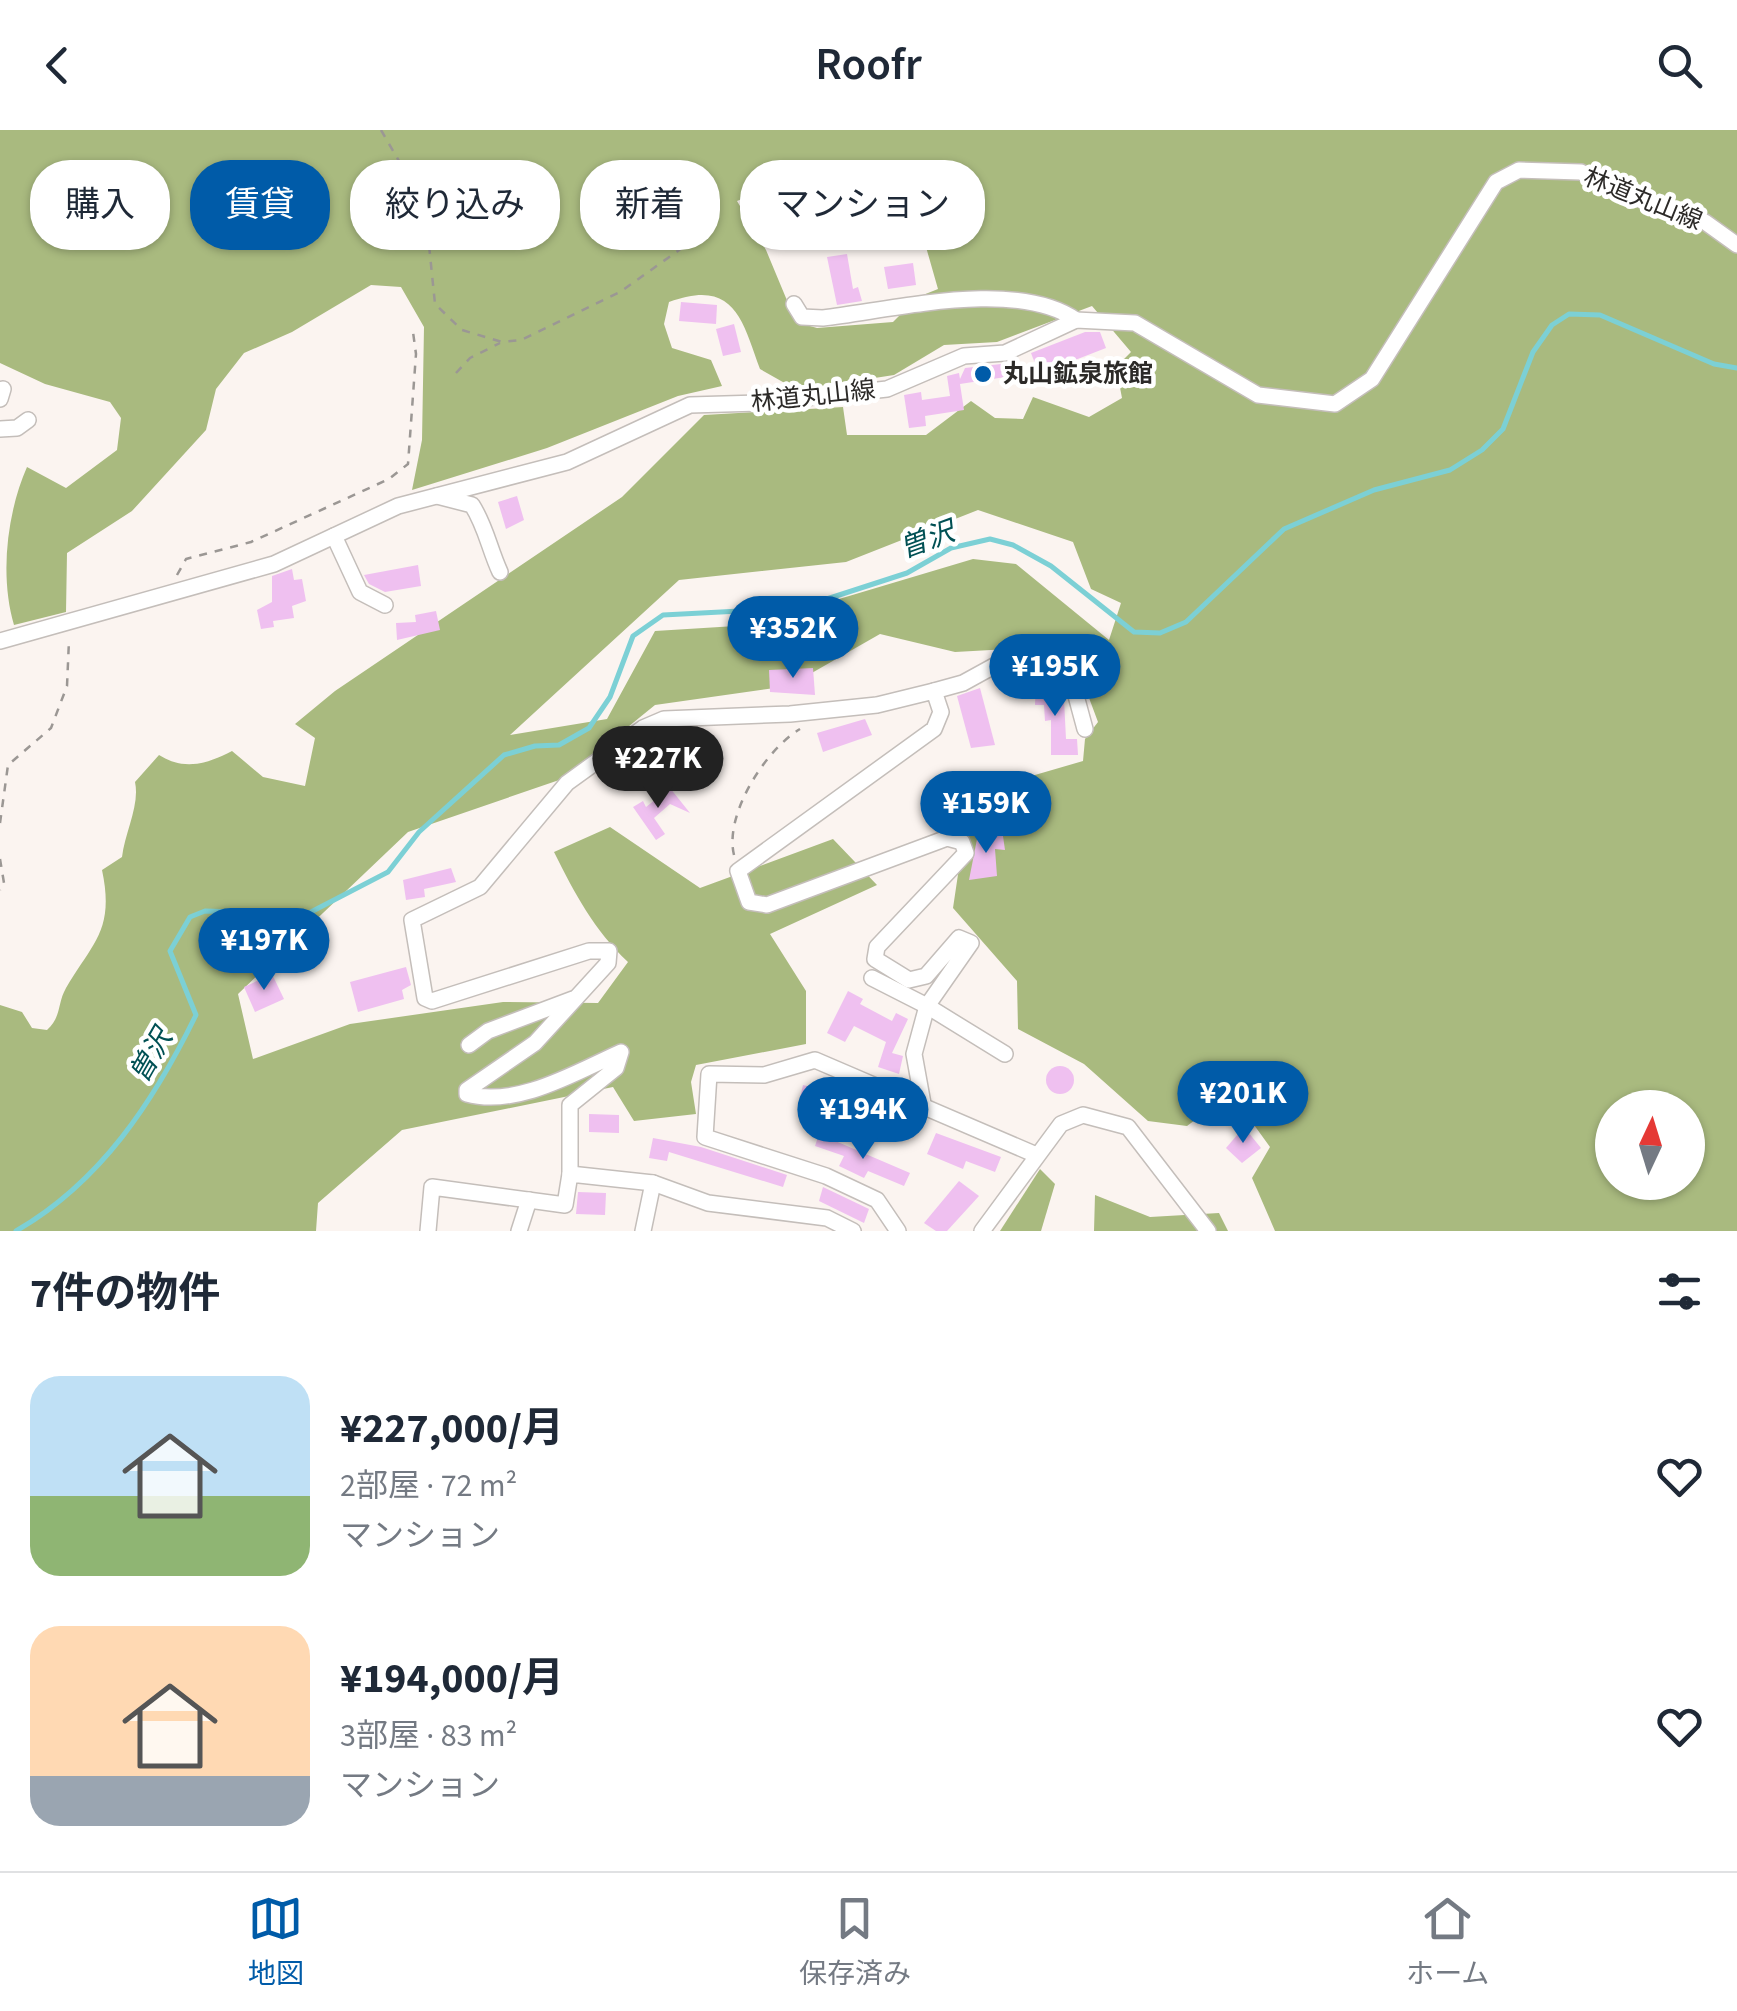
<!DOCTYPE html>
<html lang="ja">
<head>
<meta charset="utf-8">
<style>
  :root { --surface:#fff; --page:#f6f6f7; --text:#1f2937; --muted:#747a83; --line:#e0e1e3; --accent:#005ba8 }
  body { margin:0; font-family:"Source Sans 3","Noto Sans JP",sans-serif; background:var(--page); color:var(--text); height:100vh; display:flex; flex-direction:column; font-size:38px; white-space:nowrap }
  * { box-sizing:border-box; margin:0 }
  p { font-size:32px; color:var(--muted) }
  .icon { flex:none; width:55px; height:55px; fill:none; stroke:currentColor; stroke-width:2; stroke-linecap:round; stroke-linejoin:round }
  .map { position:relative; height:1101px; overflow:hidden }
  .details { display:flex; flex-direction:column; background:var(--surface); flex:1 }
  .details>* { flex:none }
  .top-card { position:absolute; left:30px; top:30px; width:1000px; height:90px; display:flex; gap:20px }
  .needle { width:65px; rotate:4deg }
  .buttons { position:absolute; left:1595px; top:960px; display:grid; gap:20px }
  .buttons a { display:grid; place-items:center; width:110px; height:110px; border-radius:50%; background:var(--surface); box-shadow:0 2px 8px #0004; font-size:50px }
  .price { position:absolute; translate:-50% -85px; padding:0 22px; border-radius:35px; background:var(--accent); color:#fff; font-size:32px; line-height:65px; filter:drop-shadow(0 2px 5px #0008) }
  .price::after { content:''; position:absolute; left:50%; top:60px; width:30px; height:22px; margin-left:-15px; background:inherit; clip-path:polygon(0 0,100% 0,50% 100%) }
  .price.on { background:#222; color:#fff }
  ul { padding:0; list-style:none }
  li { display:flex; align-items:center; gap:30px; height:250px; padding:0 30px }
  li span { display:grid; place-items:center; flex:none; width:280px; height:200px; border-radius:30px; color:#555 }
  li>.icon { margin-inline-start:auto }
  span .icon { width:120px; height:120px; fill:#fffc; stroke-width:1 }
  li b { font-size:42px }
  h2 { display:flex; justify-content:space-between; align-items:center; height:120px; padding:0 30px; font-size:42px }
  .tag { padding:0 35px; border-radius:40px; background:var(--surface); box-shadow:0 2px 8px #0004; font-size:35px; line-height:90px }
  .tag.on { background:var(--accent); color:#fff }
  header { display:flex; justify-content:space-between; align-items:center; height:130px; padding:0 30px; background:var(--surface); font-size:45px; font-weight:600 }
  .tab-bar { display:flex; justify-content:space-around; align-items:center; height:140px; border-top:2px solid var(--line); background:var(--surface); font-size:28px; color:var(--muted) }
  .tab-bar a { display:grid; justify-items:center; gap:5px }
  .tab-bar .on { color:var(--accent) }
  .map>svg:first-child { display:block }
  .forest { fill:#a9ba7f; fill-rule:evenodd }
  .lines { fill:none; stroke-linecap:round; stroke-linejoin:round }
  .stream { stroke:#7cd0d5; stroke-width:5 }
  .building { fill:#efc0f0 }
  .minor-casing { stroke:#c4beba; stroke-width:18 }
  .path { stroke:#9b9794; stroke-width:2.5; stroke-dasharray:8 8; stroke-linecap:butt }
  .minor { stroke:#fff; stroke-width:15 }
  .poi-dot { fill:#005ba8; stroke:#fff; stroke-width:4 }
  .labels { text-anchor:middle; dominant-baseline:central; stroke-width:9; stroke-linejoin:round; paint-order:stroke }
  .street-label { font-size:25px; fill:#2c2a28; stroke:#fff }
  .poi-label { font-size:25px; font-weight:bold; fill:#2c2a28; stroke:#fff; text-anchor:start }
  .water-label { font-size:28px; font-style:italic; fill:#005054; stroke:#fff }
</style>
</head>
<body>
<header><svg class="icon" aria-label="back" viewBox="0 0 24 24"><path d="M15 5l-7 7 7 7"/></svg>Roofr<svg class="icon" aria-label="search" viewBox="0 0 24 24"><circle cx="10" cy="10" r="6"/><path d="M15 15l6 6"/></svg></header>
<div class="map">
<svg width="1737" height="1101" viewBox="0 0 1737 1101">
  <rect width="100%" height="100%" fill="#fbf4f0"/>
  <g class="forest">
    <path d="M0,0h1737v1101h-462l-23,-53 18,-31 -39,-54 -44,33 -39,-5 -64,-57 -66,-35 -1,-48 -64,-73 17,-114 113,-33 2,-22 13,-17 -25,-67 -44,-7 -74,4 -75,-18 -91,52 -134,19 -90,73 -157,54 -170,162 15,65 97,-35 153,-22 95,1 30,-41c-34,-32 -53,-68 -74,-110l56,-25 90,61 133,-49 44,46 -107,49 36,57v53l-110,21 -5,17 5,32 -62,7 -21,-34 -211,43 -84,73 -2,28h-316v-226l22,7 10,16 15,2c15,-14 10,-26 19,-42 26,-45 49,-57 36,-118l20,-13c3,-25 18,-52 13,-75l24,-27c25,16 48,9 73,-4l31,26 42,9 10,-48 -20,-14 40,-33 287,-194 82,-82 139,-8 4,28h79l45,-34 24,17 28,1 10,-22 56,20 33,-19 -6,-31 15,-15 -39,-46 -95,36 -53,3 -50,30 -97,15 -37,-21c-18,-50 -26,-91 -91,-67l-5,22 8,24 39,12 11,26 -44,10 -131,52 -135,42 10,-50 2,-113 -23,-40 -30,-2 -79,47 -48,21 -28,36 -10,41 -74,81 -65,42 -1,59 -52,13c-14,-47 -8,-110 13,-158l39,21 51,-38 4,-32 -11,-16 -65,-18 -45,-21zM820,55l39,11 65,44 14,49 -20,8 -25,25 -76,6 -21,-6 -30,-72 -29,-49 25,-10zM978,380l95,32 18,47 30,14 -12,37 -93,-76 -43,-5 -221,66 -97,6 -48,88 -97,16 169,-155 167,-18zM1612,978h76v74h-76z"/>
    <path d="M1040,1039l15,15 -14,47h-41z"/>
    <path d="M1095,1065l55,22 69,-4 9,18h-134z"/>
  </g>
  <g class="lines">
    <path class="stream" d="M16,1101c85,-49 138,-130 180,-216l-26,-64 20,-34 15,-6 102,3 81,-42 31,-40 85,-77 31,-9 24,-1 30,-17 21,-31 23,-61 30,-21 136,-7 108,-35 44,-25 39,-9 23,6 38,21 83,66 26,1 26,-11 98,-93 90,-39 76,-20 32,-20 21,-21 30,-77 19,-27 17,-11 31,1 114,49 23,4"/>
  </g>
  <g class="building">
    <path d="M847,124l6,35 5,-2 4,14 -25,4 -10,-48z"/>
    <path d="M913,133l3,22 -28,4 -4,-22z"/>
    <path d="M681,172l36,3 -1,19 -37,-3z"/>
    <path d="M734,194l7,28 -18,4 -7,-27z"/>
    <path d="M1085,202h15l6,16 -67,26 -8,-21z"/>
    <path d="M1010,233l2,13 -52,8 4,26 -39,6 1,10 -17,2 -5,-33 17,-3 1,8 28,-4 -3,-20 12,-3 1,6 5,-11z"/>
    <path d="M517,366l7,24 -18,9 -8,-27z"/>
    <path d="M418,435l3,21 -36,6 -16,-8 -5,-9z"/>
    <path d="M292,439l2,11 8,-1 4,22 -14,5 2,12 -21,3 1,6 -13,2 -4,-19 15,-8v-26z"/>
    <path d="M436,481l4,19 -43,10 -1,-17 20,-1 -1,-7z"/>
    <path d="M813,538l2,27 -45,-3 -1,-22z"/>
    <path d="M1036,552h19v17h9l2,40h11l1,16h-27v-35l-6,1 -1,-16h-9z"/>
    <path d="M980,558l15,57 -24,3 -14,-52z"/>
    <path d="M865,589l7,16 -49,17 -6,-19z"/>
    <path d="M670,658l20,25 -20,-9 -16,14 11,16 -9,6 -23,-33 10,-6 3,6z"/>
    <path d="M978,704l25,2 2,14 -10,-1 2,27 -28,4z"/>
    <path d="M451,738l5,14 -32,7 1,8 -19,3 -3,-20z"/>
    <path d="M406,837l5,18 -9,5 2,9 -46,13 -8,-30z"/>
    <path d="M272,844l12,25 -29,13 -11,-25z"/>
    <path d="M848,861l15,8 -3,5 32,17 4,-8 12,6 -16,34 11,3 -4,18 -21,-7 8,-25 -32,-16 -9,16 -18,-9z"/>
    <circle cx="1060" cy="950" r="14"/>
    <path d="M803,955l57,14 -6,16 -35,-13 -3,9 -18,-5z"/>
    <path d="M589,984l30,1v18l-30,-1z"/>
    <path d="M1244,997l17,21 -19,15 -16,-15z"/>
    <path d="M936,1003l65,24 -6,15 -29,-11 -3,8 -36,-15z"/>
    <path d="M819,1004l91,39 -6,13 -36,-15 -4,7 -25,-12 5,-10 -29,-10z"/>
    <path d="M653,1008l48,9 86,28 -4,12 -114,-35 -2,9 -18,-3z"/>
    <path d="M959,1051l20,15 -32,35h-11l-12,-8z"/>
    <path d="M823,1057l46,22 -5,14 -45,-22z"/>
    <path d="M578,1062l28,1 -1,22 -29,-1z"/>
  </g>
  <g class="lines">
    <g class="minor-casing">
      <g id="minor">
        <path d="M794,174l8,13 21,1c70,-8 193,-40 253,2"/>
        <path d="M0,269l3,-10"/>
        <path d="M0,299l17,-1 11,-8"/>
        <path d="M437,366l35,9c14,22 17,43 28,67"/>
        <path d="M334,406l26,56 25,13"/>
        <path d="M0,511l274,-77 124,-58 169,-44 123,-57 69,-2 128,-14 77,-33 41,-3 71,-33 59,3 123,72 77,9 37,-25 124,-197 23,-12 62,2 30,17 94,33 32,23"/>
        <path d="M934,561l29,-8 60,-33 45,16 17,63"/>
        <path d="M872,848l55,28 78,48"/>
        <path d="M469,915l19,-14 85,-32"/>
        <path d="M570,1044v-69l46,-37 5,-16c-45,20 -104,56 -154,42v-4l68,-47 73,-80 1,-12h-20l-157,50 -7,-3 -13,-78 68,-33 87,-104 76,-55 21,-9 126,-5 87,-9 57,-14 7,21 -7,17 -196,142 11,31 18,3 180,-67 15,4 4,11 -89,94 -2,12 34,21 17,-4 33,-38 12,5 -44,63 -13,48 10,55"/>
        <path d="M428,1101l4,-44 133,18 5,-31 83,9 55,20 119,15 26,13"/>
        <path d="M519,1101l10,-31"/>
        <path d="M643,1101l10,-48"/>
        <path d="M898,1101l-21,-31 -51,-24 -121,-39 4,-63 55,1 51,-15 219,94"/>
        <path d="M982,1101l79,-107 22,-9 45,12 80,104"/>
      </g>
    </g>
    <g class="path">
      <path d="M381,0l44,76 10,98 27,26 40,12 19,-2 99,-48 69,-49"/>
      <path d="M456,243l14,-15 30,-15"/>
      <path d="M177,445l9,-16 65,-17 138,-63 19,-15 8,-110 -3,-22"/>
      <path d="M0,693l8,-58 43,-37 16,-42 2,-46"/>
      <path d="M734,725c-10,-40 31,-105 66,-126"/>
      <path d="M0,729l4,24 -4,7"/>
    </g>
    <use href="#minor" class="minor"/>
  </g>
  <circle class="poi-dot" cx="983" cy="244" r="10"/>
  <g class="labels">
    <g class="street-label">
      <text transform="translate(1643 69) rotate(22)">林道丸山線</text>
      <text transform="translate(813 266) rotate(-6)">林道丸山線</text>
    </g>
    <g class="poi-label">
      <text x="1003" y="244">丸山鉱泉旅館</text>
    </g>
    <g class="water-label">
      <text transform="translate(927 410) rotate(-20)">曽沢</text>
      <text transform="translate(151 926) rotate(-60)">曽沢</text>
    </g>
  </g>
</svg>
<div class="buttons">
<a><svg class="needle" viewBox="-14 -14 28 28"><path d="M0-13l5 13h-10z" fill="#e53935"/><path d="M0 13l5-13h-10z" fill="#747a83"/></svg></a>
</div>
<b class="price" style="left:793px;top:551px">¥352K</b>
<b class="price" style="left:1055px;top:589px">¥195K</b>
<b class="price on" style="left:658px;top:681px">¥227K</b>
<b class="price" style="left:986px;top:726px">¥159K</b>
<b class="price" style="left:264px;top:863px">¥197K</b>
<b class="price" style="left:1243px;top:1016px">¥201K</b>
<b class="price" style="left:863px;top:1032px">¥194K</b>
<div class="top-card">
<a class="tag">購入</a>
<a class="tag on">賃貸</a>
<a class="tag">絞り込み</a>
<a class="tag">新着</a>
<a class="tag">マンション</a>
</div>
</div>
<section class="details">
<h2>7件の物件<svg class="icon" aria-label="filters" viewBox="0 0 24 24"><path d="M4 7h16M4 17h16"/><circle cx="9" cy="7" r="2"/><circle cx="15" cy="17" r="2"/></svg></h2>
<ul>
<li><span style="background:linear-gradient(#bfe0f5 60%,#8fb573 0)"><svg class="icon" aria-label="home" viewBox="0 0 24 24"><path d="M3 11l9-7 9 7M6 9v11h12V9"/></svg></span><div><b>¥227,000/月</b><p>2部屋 · 72 m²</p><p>マンション</p></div><svg class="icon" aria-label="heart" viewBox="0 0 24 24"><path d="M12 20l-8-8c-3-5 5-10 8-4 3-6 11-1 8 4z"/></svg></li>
<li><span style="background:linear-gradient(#ffd9b3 75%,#9aa5b1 0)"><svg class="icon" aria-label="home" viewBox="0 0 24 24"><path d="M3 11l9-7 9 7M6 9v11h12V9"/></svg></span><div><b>¥194,000/月</b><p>3部屋 · 83 m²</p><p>マンション</p></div><svg class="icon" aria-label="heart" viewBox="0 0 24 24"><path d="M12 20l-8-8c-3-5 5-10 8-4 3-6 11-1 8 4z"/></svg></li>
</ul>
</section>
<nav class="tab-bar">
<a class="on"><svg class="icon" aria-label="map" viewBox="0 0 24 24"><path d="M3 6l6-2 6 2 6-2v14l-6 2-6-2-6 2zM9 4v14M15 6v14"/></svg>地図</a>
<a><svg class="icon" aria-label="saved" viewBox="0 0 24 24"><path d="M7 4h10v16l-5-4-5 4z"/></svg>保存済み</a>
<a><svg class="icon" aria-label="home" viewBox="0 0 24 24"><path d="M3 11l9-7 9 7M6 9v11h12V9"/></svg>ホーム</a>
</nav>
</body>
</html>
